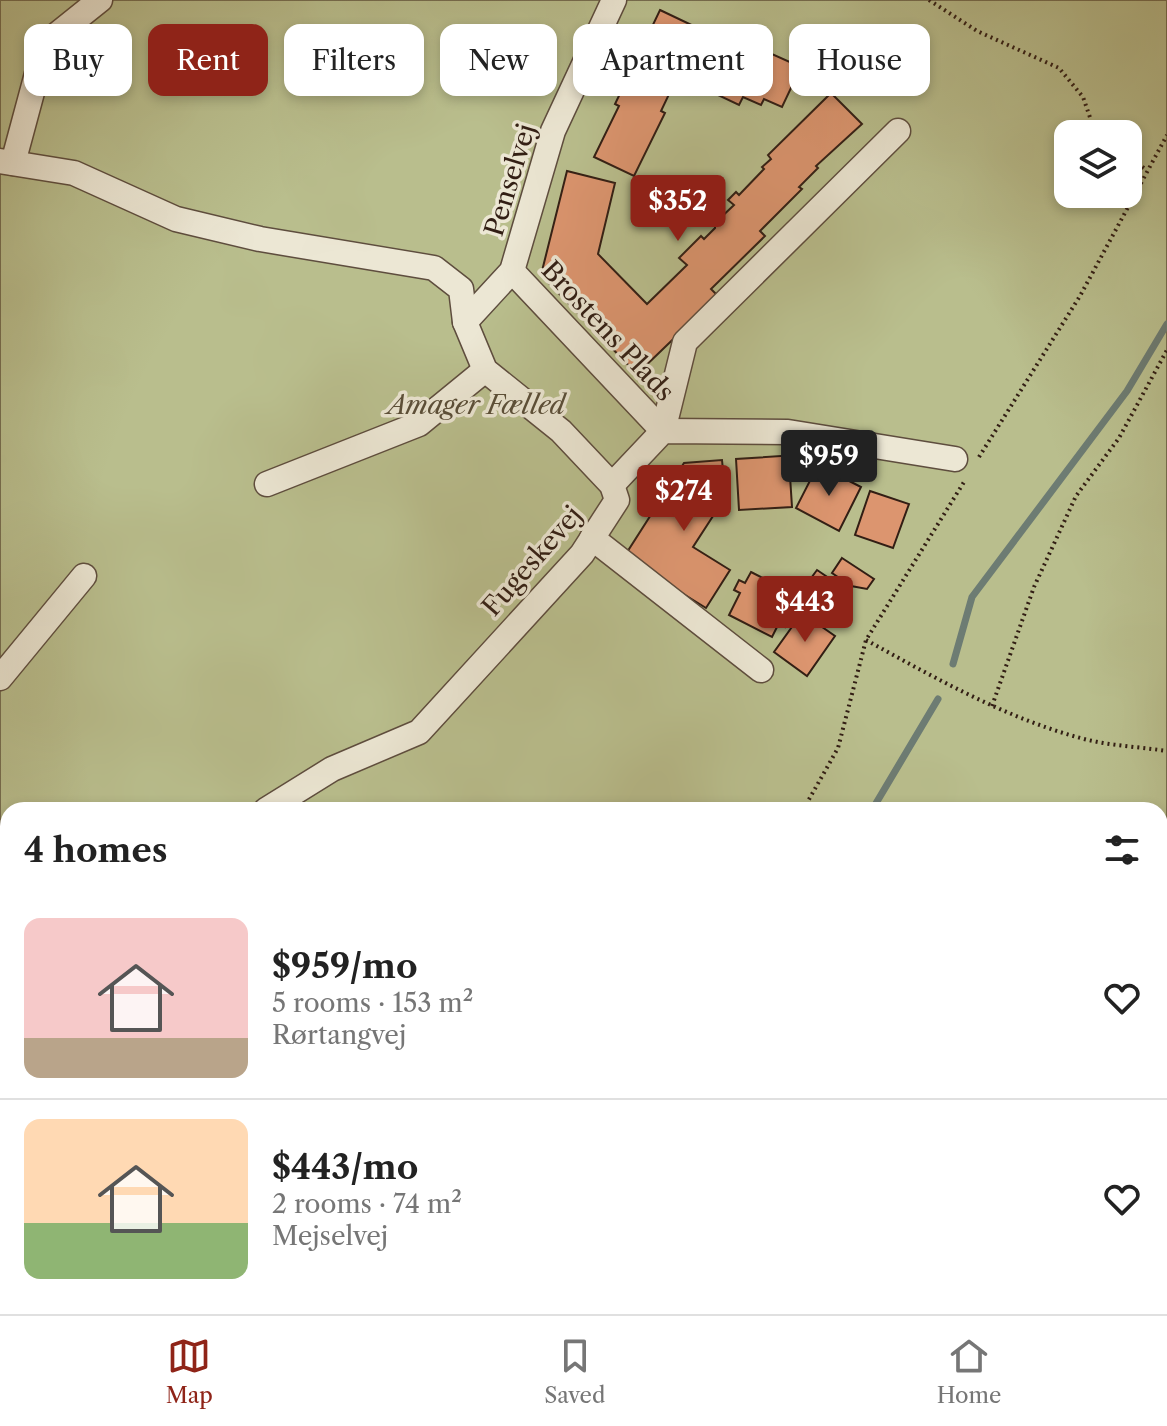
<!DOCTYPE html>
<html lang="en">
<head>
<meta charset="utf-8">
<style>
  :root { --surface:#fff; --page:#f6f6f6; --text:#222; --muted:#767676; --line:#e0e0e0; --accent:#8f2418 }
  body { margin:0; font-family:"Libre Caslon Text",serif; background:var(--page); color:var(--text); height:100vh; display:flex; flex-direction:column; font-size:30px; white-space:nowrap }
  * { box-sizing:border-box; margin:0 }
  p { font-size:26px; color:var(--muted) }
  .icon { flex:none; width:44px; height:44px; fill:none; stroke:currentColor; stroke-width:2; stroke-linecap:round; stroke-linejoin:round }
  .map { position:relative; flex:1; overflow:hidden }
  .drawer { position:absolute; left:0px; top:802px; width:1168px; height:512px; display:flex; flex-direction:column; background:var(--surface); border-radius:24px 24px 0 0; box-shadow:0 4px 12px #0003 }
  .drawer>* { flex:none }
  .banner { position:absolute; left:24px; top:24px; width:1120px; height:72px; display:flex; gap:16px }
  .fabs { position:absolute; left:1054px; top:120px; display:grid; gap:16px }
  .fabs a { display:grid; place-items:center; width:88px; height:88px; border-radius:16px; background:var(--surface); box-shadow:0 4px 12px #0003; font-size:40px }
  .price { position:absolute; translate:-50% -68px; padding:0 18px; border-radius:8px; background:var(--accent); color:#fff; font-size:26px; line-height:52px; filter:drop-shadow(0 2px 4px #0008) }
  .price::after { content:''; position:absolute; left:50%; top:48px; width:24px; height:18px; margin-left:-12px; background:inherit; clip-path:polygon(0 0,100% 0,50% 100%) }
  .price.current { background:#222; color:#fff }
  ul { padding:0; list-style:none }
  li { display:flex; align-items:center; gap:24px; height:200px; padding:0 24px }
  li+li { border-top:2px solid var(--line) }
  li span { display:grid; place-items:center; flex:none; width:224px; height:160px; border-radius:16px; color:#555 }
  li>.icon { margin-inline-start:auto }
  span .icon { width:96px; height:96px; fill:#fffc; stroke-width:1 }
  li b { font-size:34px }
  h2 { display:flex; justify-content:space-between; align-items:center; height:96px; padding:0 24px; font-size:34px }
  .tag { padding:0 28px; border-radius:16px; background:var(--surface); box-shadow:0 4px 12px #0003; font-size:28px; line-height:72px }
  .tag.current { background:var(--accent); color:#fff }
  .tab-bar { display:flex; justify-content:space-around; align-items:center; height:112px; border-top:2px solid var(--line); background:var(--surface); font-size:22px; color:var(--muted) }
  .tab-bar a { display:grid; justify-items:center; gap:4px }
  .tab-bar .current { color:var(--accent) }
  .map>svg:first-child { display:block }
  .green { fill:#b9be8d; stroke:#766e50; stroke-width:2; fill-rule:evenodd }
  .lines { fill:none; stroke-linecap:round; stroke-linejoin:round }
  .stream { stroke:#6d7c73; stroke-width:7 }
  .building { fill:#dc956f; stroke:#321e14; stroke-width:2 }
  .minor-casing { stroke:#5e4d3e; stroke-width:27 }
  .path { stroke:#321e14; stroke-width:4; stroke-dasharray:2 4; stroke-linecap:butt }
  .minor { stroke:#ece7d4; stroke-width:24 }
  .labels { text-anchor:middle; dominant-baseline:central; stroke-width:7; stroke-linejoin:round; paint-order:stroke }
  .street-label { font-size:26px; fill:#321e14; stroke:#ece7d4 }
  .park-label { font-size:26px; font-style:italic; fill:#5a4e38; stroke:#ece7d4 }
</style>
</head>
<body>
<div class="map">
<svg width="1167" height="1314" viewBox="0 0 1167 1314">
  <rect width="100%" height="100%" fill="#e2dabd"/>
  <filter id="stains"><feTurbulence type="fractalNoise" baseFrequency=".0025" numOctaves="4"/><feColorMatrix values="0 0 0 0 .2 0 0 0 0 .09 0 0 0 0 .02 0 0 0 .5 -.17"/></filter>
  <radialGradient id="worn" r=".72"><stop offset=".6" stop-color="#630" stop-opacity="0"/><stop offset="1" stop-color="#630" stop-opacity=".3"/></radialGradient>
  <path class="green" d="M0,0h1167v1314h-1167zM1068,134h60v60h-60zM8,810h1152v496h-1152z"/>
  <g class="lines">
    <g class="stream">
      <path d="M953,664l19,-67 155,-206 40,-67"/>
      <path d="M872,810l66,-111"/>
      <path d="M579,1314l5,-8"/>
    </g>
  </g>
  <g class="building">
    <path d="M660,10l40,19 -39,82 4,2 -31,63 -40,-19 25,-51 -4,-2z"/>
    <path d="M719,43l23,11 2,-6 25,12 3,-6 29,13 -19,40 -18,-8 -3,6 -18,-8 -4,8 -40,-19z"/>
    <path d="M831,93l31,31 -46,42 2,2 -19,19 3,2 -42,42 5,5 -54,53 7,7 -81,78 -96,-99 26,-104 48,12 -17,71 49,50 40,-39 -8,-7 22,-22 3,3 11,-11v-5l19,-18 -6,-5 8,-8 3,3 25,-26 -2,-2 9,-8 -3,-4z"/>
    <path d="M796,455l2,21h-8l2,31 -53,3 -3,-51z"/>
    <path d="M722,460l5,52 -12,1 -22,34 37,23 -24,38 -82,-51 60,-94z"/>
    <path d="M818,465l43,22 -22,44 -43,-23z"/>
    <path d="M870,491l39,13 -16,44 -38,-13z"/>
    <path d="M842,558l32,21 -7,10 -16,-3 -19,-13z"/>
    <path d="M817,570l31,21 -7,10 -16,-3 -19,-13z"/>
    <path d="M751,572l43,22 -9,18 6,3 -6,12 -6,-4 -7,14 -43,-22 11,-22 -6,-3 5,-10 6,3z"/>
    <path d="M802,613l33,23 -28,40 -33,-24z"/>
  </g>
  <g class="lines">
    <g class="minor-casing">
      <g id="minor">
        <path d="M0,161l74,12 102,46 84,20 174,29 27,21 4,33 20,48 76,61 51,54 5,15 -35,54 -163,178 -87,37 -66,41"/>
        <path d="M13,163l32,-119 55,-44"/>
        <path d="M512,271l151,160"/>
        <path d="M465,322l47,-51 41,-140 61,-131"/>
        <path d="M663,431l22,-89 213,-211"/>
        <path d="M267,484l152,-60 66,-54"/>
        <path d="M612,485l51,-54 125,1 167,27"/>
        <path d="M592,538l169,132"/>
        <path d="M0,678l84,-102"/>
        <path d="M0,906l8,8"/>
        <path d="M0,968l8,-2"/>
        <path d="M0,1122l8,3"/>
        <path d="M287,1314l3,-8"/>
      </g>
    </g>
    <g class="path">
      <path d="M929,0l48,31 82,37 24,29 12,35 3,2"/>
      <path d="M1128,156l17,13"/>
      <path d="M979,457l101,-161 87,-161"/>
      <path d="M866,640c71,39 143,80 222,100 26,6 53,7 79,11"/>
      <path d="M992,706l42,-119 42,-91 43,-58 48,-88"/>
      <path d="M803,810l35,-62 28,-108 98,-158"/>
      <path d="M454,1314l6,-8"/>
    </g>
    <use href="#minor" class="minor"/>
  </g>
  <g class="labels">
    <g class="street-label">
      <text transform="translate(510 180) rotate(-73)">Penselvej</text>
      <text transform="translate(608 331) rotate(47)">Brostens Plads</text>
      <text transform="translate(532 561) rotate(-49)">Fugeskevej</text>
    </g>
    <g class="park-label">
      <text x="476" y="405">Amager Fælled</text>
    </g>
  </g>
  <rect width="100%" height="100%" filter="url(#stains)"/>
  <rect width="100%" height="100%" fill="url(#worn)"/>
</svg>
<div class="fabs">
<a><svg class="icon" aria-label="layers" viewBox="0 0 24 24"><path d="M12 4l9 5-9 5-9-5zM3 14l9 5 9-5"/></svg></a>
</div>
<b class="price" style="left:678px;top:243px">$352</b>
<b class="price current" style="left:829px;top:498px">$959</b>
<b class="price" style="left:684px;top:533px">$274</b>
<b class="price" style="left:805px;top:644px">$443</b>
<div class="banner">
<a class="tag">Buy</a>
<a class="tag current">Rent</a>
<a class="tag">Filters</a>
<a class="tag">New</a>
<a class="tag">Apartment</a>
<a class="tag">House</a>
</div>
<section class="drawer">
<h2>4 homes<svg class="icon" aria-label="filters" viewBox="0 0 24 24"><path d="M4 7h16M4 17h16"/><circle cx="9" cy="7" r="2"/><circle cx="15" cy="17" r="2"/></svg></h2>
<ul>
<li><span style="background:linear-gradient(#f6c9c9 75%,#b9a48a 0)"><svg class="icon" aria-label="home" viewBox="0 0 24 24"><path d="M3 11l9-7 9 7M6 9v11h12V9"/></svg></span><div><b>$959/mo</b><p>5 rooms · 153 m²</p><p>Rørtangvej</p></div><svg class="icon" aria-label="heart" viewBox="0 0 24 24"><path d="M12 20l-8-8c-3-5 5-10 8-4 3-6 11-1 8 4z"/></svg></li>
<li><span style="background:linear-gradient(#ffd9b3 65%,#8fb573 0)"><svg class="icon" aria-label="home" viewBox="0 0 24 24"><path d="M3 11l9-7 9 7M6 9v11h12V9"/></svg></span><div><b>$443/mo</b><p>2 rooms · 74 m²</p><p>Mejselvej</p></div><svg class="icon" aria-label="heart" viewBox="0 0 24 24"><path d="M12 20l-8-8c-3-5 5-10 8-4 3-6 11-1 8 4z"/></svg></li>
</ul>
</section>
</div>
<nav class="tab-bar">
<a class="current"><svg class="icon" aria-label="map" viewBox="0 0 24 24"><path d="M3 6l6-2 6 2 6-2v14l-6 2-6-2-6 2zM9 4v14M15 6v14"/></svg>Map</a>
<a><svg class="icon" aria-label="saved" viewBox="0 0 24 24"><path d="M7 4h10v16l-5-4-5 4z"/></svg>Saved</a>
<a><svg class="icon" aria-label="home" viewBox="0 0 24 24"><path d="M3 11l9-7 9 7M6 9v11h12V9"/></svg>Home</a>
</nav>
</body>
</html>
